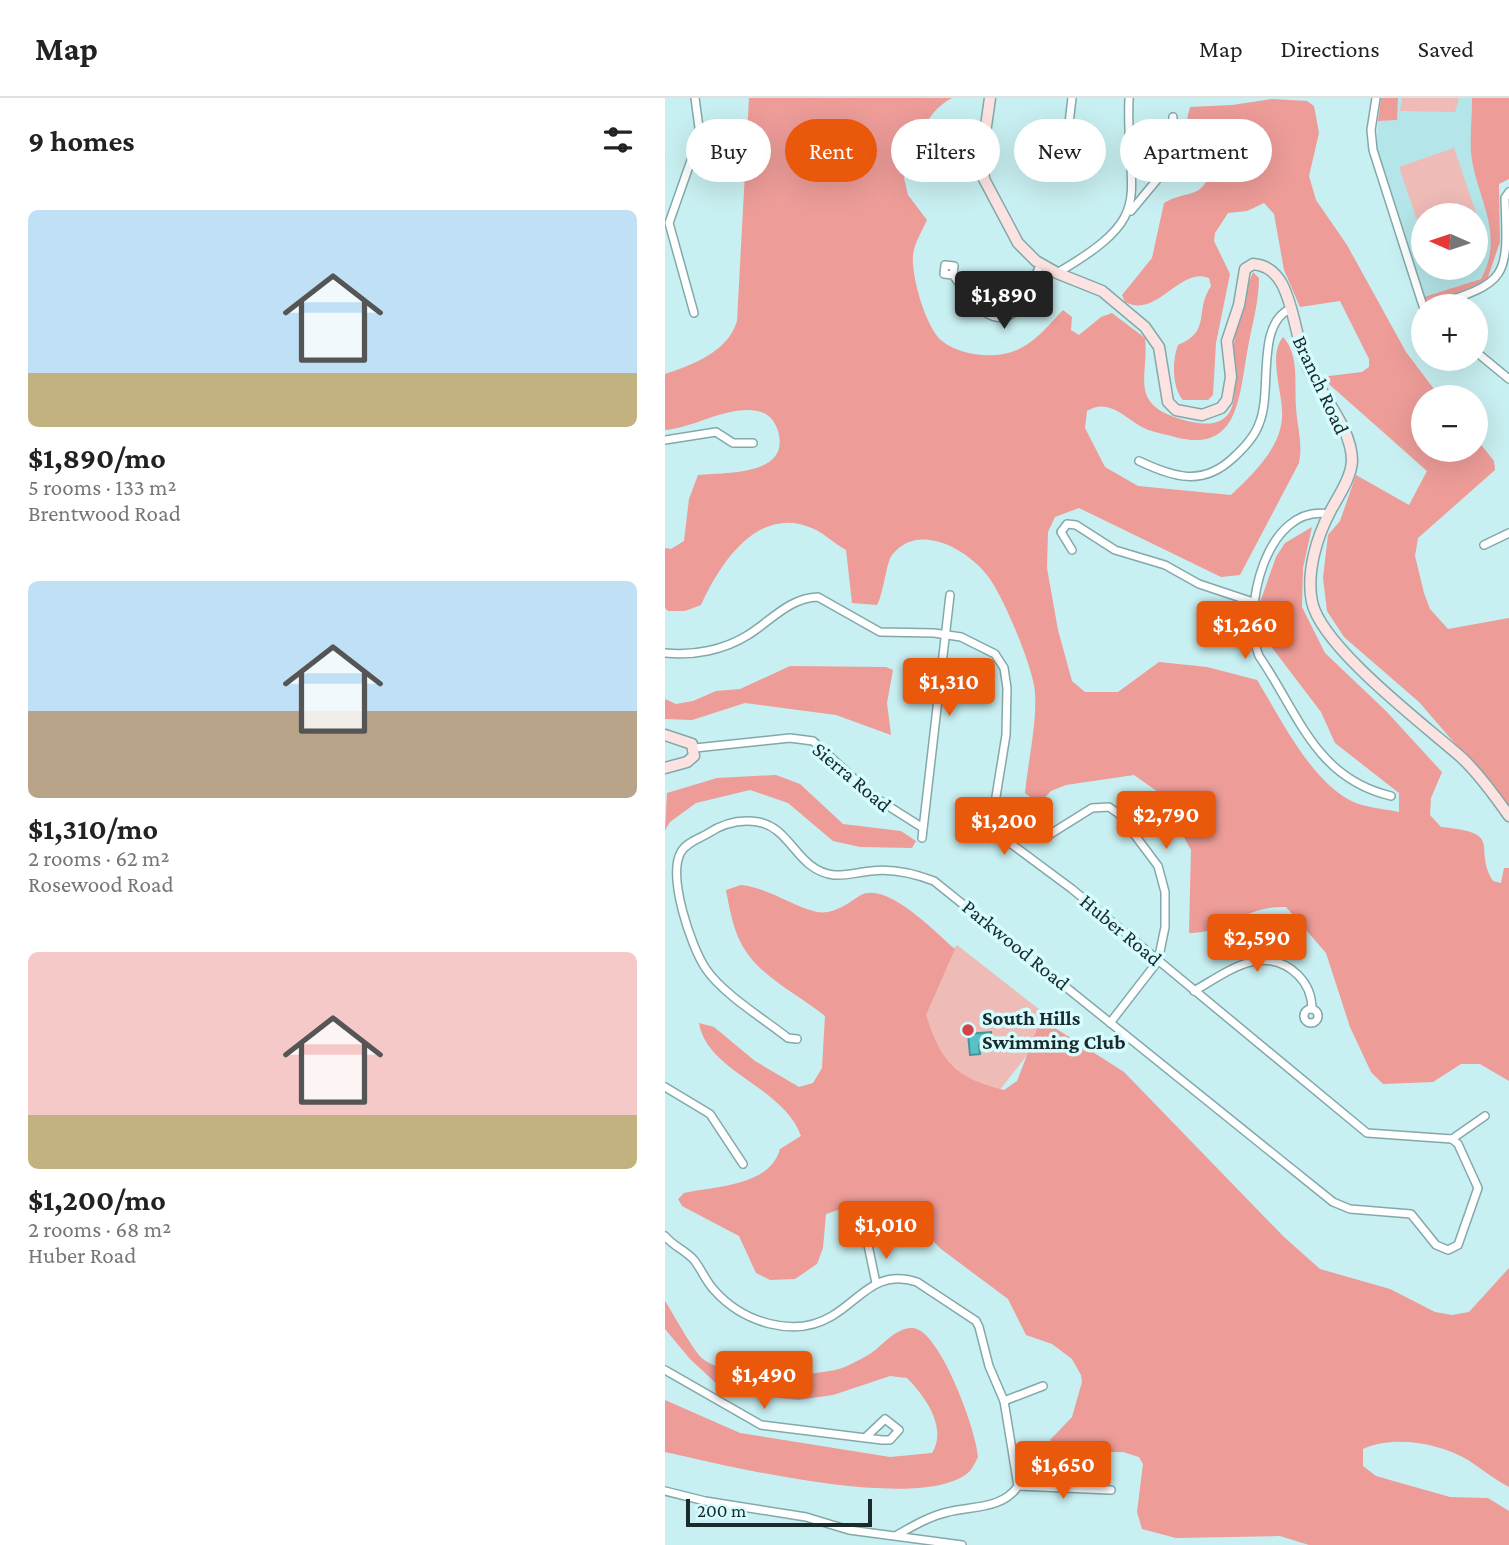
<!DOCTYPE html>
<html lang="en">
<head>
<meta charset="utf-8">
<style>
  :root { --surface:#fff; --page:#f6f6f6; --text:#222; --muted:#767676; --line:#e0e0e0; --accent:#ea580c }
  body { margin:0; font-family:"Crimson Pro",serif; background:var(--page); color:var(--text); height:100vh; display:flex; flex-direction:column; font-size:26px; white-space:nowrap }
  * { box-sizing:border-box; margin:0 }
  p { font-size:23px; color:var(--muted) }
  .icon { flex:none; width:38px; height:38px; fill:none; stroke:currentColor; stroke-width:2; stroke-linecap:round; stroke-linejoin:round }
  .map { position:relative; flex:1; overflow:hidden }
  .panel { display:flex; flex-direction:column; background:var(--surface); width:665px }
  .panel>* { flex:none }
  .top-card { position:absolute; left:21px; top:21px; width:665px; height:63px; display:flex; gap:14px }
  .needle { width:46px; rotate:273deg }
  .controls { position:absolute; left:746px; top:105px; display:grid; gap:14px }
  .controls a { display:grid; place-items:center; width:77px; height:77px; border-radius:50%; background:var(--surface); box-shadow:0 7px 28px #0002; font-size:35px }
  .scale { position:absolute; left:21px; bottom:18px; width:186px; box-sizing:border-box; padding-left:7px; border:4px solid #1b2a2b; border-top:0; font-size:19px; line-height:24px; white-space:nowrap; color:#1b2a2b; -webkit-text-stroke:5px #d5fcfe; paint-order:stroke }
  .price { position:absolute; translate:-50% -60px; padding:0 16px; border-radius:7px; background:var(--accent); color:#fff; font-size:23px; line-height:46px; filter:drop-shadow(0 2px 4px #0008) }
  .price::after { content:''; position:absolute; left:50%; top:42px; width:21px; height:16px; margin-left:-10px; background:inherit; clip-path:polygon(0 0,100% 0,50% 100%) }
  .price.on { background:#222; color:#fff }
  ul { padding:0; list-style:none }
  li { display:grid; align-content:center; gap:14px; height:371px; padding:0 28px }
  li span { display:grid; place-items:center; height:217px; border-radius:10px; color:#555 }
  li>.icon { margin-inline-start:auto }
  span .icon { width:126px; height:126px; fill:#fffc; stroke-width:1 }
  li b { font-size:30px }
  h2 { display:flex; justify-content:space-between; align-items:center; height:84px; padding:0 28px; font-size:30px }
  .chip { padding:0 24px; border-radius:32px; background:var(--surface); box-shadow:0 7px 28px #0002; font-size:24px; line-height:63px }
  .chip.on { background:var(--accent); color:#fff }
  header { display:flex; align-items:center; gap:42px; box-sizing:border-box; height:98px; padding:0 35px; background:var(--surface); border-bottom:2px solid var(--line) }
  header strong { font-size:33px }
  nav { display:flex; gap:38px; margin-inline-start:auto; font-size:24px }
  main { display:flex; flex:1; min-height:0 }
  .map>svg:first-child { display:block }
  .built { fill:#b4e5e8; fill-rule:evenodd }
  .green { fill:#eebbb7 }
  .forest { fill:#ed9c98 }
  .water { fill:#57c1c6; stroke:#459498; stroke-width:2 }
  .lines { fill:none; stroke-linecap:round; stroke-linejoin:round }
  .street-casing { stroke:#83a8aa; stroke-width:10 }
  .secondary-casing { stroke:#83a8aa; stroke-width:13 }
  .street { stroke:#fff; stroke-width:7 }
  .secondary { stroke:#fce3e2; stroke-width:10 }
  .poi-dot { fill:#d34348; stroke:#d5fcfe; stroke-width:2.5 }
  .labels { text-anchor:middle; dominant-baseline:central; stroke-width:7; stroke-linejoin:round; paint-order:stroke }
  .street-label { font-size:21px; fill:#1b2a2b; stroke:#d5fcfe }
  .poi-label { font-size:21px; font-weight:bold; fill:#1b2a2b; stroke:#d5fcfe; text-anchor:start }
</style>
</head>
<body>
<header>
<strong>Map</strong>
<nav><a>Map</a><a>Directions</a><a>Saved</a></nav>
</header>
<main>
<section class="panel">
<h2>9 homes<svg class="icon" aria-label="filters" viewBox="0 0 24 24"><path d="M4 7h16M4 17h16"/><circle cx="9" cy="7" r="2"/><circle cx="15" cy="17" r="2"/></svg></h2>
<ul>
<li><span style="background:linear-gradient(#bfe0f5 75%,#c2b280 0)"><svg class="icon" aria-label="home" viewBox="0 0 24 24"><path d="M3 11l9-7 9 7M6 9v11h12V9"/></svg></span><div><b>$1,890/mo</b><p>5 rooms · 133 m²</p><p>Brentwood Road</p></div></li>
<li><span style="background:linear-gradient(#bfe0f5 60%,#b9a48a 0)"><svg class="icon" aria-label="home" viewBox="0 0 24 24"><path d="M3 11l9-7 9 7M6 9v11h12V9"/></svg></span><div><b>$1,310/mo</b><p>2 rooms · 62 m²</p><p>Rosewood Road</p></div></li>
<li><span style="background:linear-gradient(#f6c9c9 75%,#c2b280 0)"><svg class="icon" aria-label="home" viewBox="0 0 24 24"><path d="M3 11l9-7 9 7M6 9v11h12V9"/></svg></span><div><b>$1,200/mo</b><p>2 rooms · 68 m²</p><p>Huber Road</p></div></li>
</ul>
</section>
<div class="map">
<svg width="844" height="1447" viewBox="0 0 844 1447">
  <rect width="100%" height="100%" fill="#c8eff1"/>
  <path class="built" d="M733,0h74l-1,56 14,44 7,42 -3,25 -8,14 -57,18 -47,-148 1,-28 18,-1zM758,117h52v53h-52z"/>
  <g class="green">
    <path d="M737,0h57l-4,14 -55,-1z"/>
    <path d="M789,50l34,100 -13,4v-37h-52v23l-24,-71z"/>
    <path d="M292,847l97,76 -74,94 -97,-76z"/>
  </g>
  <g class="forest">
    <path d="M84,0h203c-32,16 -33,52 -48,80l4,17 19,25c-5,11 -13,24 -14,35 -2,21 13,73 29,86 18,15 56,19 77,8 18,-8 31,-26 44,-39l9,7 -1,13 8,5 22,-18 11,-4 33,25c4,38 -16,64 32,80 71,23 57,-30 57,-73 1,-23 10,-52 19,-73l6,6c0,25 -8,50 -12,75 -8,45 -9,101 -72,84 -9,-3 -21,-4 -31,-9 -18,-9 -35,-31 -57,-17l-2,17 20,39 33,19 93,9c21,-20 49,-46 51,-77 2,-24 -15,-61 1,-81 17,19 11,47 13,70 1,20 7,35 3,56l-59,112 -19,2 -142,-69 -24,9 -7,15 -1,36 11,62 14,51 13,11h33l41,-30 48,5 50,13c23,37 56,106 99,123 13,5 29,6 43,9v-19l-64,-50 -14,-31 -54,-71 -10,-30 19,-54 9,-14 27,-16 -9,41 -1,39 23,46 61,58 56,61 -11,26 -1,17 11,12c65,6 31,20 52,54l8,2 3,-15h5v213l-29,-17h-19l-28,18 -50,2 -12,-12 -21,-45 -24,-74 -40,-46c-42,-2 -56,26 -97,26l2,-83 -30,-56 -27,-19 -68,10 -15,6 -12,13 -14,-11c3,-32 12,-68 10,-101 -2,-25 -30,-91 -45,-113 -19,-28 -71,-59 -98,-24 -6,8 -8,37 -15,50l-25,-2 -6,-53c-11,-6 -21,-16 -32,-21 -55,-26 -94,34 -113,76l-16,6h-17l-3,-3v-60l6,1 13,-8 5,-42 9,-24c29,-3 93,1 80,-44 -3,-9 -8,-16 -17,-19 -30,-9 -66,16 -96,18v-56c27,-9 63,-22 72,-53z"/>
    <path d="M716,0h17l-1,22 -19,1z"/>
    <path d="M807,0h37v81l-10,5 1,58 -13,38 -39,18 -23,4 -1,-5 57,-18c25,-46 -5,-81 -10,-126 -1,-18 1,-37 1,-55z"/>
    <path d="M607,1l35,2 7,5 5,27 -10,43 7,24 31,45 59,107 34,45h-17v53h52v-13l19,24 1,9 -77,68 -3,18 9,37 6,16 18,20 61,-11v188l-90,-104 -75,-65 -17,-26 -4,-33 5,-43 12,-14 16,-46 53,30 18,-34 -106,-94 41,-5 7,-5v-8l-29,-58 -40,6 -16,-37 -10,-56 -10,-11 -17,8 -19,2 -13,20 -1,8 16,33 -14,69 -3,52 -5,5h-25c-11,-12 -11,-40 -5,-55 34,-14 16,-34 33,-59l-2,-8c-29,-12 -52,41 -84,24l-3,-7 30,-37 12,-55c23,-14 40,-2 47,-36l-29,-15 -1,-8 9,-37 42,-2z"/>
    <path d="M125,568l96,1 7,3 -6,33 4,32 -55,-20 -91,-12 -53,17 -27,-1v-20l11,5 17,-3 23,-10 24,-2z"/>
    <path d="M111,677l24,9 43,40 58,7 15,10 -4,7 -52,-1 -27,-6 -45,-38 -38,-13 -54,13 -26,19 -5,8 2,-37 50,-15z"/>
    <path d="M76,787c28,3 50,21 76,27 17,3 31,-9 44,-17 26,-14 75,38 94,54l-29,66c15,47 29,63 78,75l13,-9 24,-62 83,53 160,165 36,32 70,20 45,23 17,3 17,-3 40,-44v219c-15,-8 -27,-18 -41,-27 -29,-17 -75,-25 -105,-11v17l13,10 74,21 38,1 21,13v34h-200l-29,-9 -104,2 -34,-9 -5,-17 6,-48 -4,-7 -16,-5 -65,1 -8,-13 22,-23 10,-35 -1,-7 -9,-16 -20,-15 -26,-9 -18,-36 -67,-50 -18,-18 -30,-15 -35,-9 -8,-1 -24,8 -3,34 -6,16 -22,15 -25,1 -14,-7 -17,-37 -57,-30 -4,-7 6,-6c33,-7 86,-7 96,-44l21,-13c-18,-50 -94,-64 -102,-113l15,4 41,34 44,26 14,-4 9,-15 3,-52c-25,-20 -60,-37 -78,-63 -13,-18 -17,-42 -21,-63z"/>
    <path d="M0,1203c8,12 28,50 38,58 25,20 106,18 136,10 10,-3 20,-9 29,-14 14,-8 27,-28 45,-27 27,2 64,104 65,129 -2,4 -5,10 -8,14 -45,44 -246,-6 -305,-19v-52l75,33 150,24 42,-4c16,-25 -7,-57 -25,-75l-17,-2 -57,19 -35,5 -64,-7 -15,-7 -29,-27 -25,-30z"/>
  </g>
  <path class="water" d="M326,934l1,12 -13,1 1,9 -10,1 -2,-21z"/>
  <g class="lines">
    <g class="street-casing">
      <g id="street">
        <path d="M711,0l-5,32 2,20 50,156"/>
        <path d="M402,42l5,-42"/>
        <path d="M466,113l39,-47 3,-47"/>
        <path d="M392,175c103,-60 68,-73 72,-175"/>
        <path d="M288,177l-9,-1 1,-9 9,1 -1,9c15,20 40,62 67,32l21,-43"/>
        <path d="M767,208c77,-24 76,-28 73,-108l4,-6"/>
        <path d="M29,215l-25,-90 31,-88 -5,-37"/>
        <path d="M810,253l34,28"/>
        <path d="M0,342l51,-8 17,11h20"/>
        <path d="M474,363c34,16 63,26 94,-3 10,-9 21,-20 26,-34 14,-32 -4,-99 31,-115"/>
        <path d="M664,416c-63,-11 -88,97 -70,142 40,58 56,122 132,140"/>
        <path d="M819,447l25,-12"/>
        <path d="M407,452l-11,-18 6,-8 9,1 39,25 50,15 34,19 54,18"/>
        <path d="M0,555c29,3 59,-3 83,-18 24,-15 41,-37 70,-38l62,35 54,1 27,4 34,17 9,14 3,20 -1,47 -12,74 12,31 66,49 295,244 85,6"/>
        <path d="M30,650l95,-10 23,3 61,56 49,31"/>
        <path d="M336,734l43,6 48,-30 17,-1 10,7 39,52 7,26v35l-7,34 -48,62"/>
        <path d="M257,740l28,-243"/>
        <path d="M529,893c33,-19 70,-49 104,-16 10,10 14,20 14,34"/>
        <circle cx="646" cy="918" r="7"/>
        <path d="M132,941l-9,-1c-24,-19 -65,-44 -82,-69 -15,-22 -39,-93 -25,-117 5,-9 17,-13 26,-18 15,-10 33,-15 51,-12 33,5 39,49 76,53 12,1 25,-3 37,-4 22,-3 42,2 63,10l399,321 17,7 61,5 25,31 12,5 10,-5 20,-57 -20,-44 -6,-5"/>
        <path d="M0,989l45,27 33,50"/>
        <path d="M787,1041l33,-23"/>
        <path d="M0,1138c8,10 20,14 29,24 8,10 12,22 21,31 28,31 79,48 117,25 30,-18 44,-47 85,-34l59,39 3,6 10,39 15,35 14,85c-15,23 -46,20 -70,26 -18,4 -35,14 -51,23"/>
        <path d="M203,1147l8,38"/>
        <path d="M0,1272l96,55 121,15h8l9,-10 -14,-11 -19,18"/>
        <path d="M339,1303l39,-15"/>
        <path d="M353,1388l93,4"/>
        <path d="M0,1393l40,10 101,16 43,13 113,15"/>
      </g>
    </g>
    <g class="secondary-casing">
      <g id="secondary">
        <path d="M325,0l-8,56 2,25 34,64 18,18 21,12 45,18 43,36 14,20 9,55 8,8 26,5 19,-7 6,-8 4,-23 -4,-36 12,-36 6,-36 8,-5c13,1 23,9 29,20 13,25 14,56 25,81 14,30 45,63 45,96 -1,17 -13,34 -21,49 -14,26 -25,62 -19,92 10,46 114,124 150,156 18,17 33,38 47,58"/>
        <path d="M0,637l27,9 2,12 -7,6 -22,6"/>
      </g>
    </g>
    <use href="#street" class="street"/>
    <use href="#secondary" class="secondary"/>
  </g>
  <circle class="poi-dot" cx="303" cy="932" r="7"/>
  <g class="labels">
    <g class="street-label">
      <text transform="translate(656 287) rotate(65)">Branch Road</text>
      <text transform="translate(187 679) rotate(40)">Sierra Road</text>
      <text transform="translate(456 832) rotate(40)">Huber Road</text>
      <text transform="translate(351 847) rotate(39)">Parkwood Road</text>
    </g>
    <g class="poi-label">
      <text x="317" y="920">South Hills<tspan x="317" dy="24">Swimming Club</tspan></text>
    </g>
  </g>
</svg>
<div class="controls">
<a><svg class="needle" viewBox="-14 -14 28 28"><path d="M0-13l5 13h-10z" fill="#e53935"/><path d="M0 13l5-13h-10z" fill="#767676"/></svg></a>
<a>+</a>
<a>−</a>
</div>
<div class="scale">200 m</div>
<b class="price on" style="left:339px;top:233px">$1,890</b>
<b class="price" style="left:580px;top:563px">$1,260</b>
<b class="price" style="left:284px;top:620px">$1,310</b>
<b class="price" style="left:501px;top:753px">$2,790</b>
<b class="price" style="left:339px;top:759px">$1,200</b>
<b class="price" style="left:592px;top:876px">$2,590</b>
<b class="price" style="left:221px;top:1163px">$1,010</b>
<b class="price" style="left:99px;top:1313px">$1,490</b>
<b class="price" style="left:398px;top:1403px">$1,650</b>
<div class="top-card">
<a class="chip">Buy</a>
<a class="chip on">Rent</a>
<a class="chip">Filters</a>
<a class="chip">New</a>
<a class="chip">Apartment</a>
</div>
</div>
</main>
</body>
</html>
